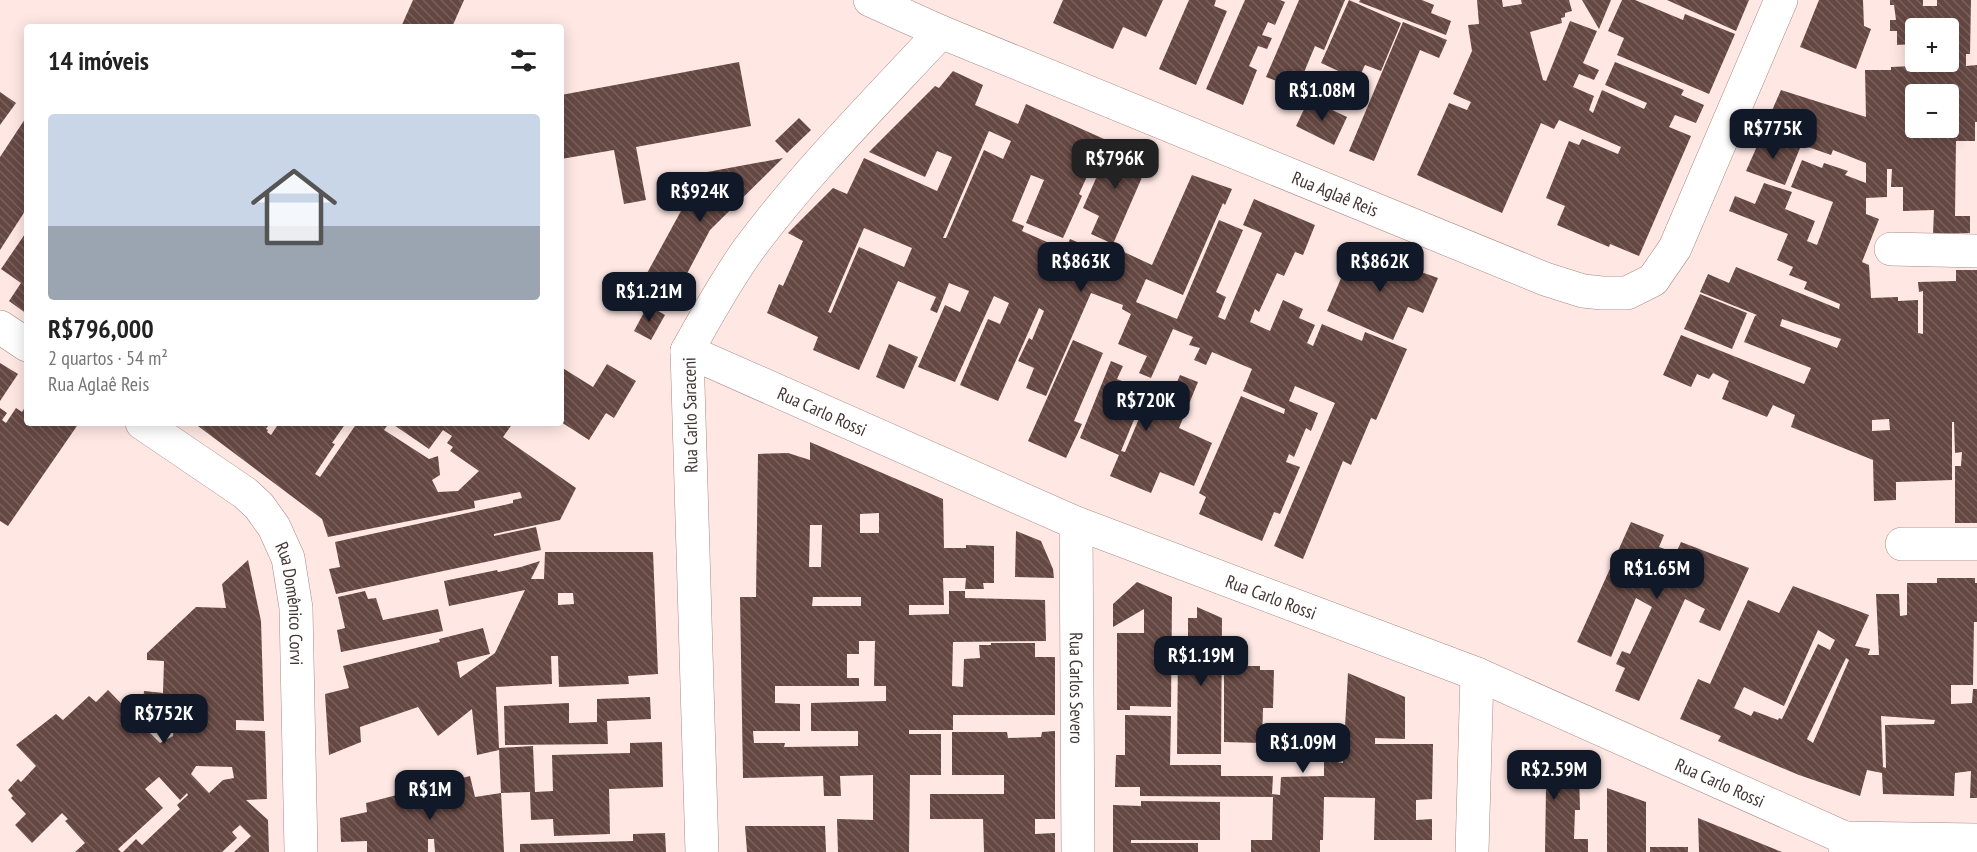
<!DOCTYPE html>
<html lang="pt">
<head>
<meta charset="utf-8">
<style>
  :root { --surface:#fff; --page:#f2f2f2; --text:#222; --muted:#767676; --accent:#111827 }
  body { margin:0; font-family:"PT Sans Narrow",sans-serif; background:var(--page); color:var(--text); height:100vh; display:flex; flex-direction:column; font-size:22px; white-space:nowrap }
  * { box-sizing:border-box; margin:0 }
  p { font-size:20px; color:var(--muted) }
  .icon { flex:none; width:33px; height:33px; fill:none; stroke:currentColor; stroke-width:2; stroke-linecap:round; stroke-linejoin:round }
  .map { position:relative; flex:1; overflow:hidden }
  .panel { position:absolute; left:24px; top:24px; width:540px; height:402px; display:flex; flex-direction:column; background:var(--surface); border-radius:6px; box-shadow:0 3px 15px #0003 }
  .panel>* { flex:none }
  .fabs { position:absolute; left:1905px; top:18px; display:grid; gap:12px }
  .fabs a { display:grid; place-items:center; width:54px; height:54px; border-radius:6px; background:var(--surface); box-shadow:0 3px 15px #0003; font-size:30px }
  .price { position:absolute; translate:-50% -51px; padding:0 14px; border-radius:12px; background:var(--accent); color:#fff; font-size:20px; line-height:39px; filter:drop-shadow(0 2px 3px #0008) }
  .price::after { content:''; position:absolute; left:50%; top:36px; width:18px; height:14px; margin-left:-9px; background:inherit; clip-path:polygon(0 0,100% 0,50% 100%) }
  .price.on { background:#222; color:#fff }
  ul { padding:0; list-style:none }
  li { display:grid; align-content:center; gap:12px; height:318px; padding:0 24px }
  li span { display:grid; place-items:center; height:186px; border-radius:6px; color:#555 }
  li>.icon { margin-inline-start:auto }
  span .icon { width:108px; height:108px; fill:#fffc; stroke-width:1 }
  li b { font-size:26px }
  h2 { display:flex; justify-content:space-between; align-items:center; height:72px; padding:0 24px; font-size:26px }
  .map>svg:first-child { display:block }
  .building { fill:url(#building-back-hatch); fill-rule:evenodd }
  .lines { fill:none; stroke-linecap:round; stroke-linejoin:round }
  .street-casing { stroke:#aa8983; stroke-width:34 }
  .street { stroke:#fff; stroke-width:33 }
  .labels { text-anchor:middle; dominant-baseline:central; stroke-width:6; stroke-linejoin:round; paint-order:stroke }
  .street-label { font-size:18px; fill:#433533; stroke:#fff }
</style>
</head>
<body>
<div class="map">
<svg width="1977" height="852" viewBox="0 0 1977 852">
  <defs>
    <pattern id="building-back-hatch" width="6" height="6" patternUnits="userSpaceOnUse" patternTransform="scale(1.5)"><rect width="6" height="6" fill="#664843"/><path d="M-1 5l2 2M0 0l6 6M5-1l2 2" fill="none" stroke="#79605c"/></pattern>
  </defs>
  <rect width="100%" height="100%" fill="#ffe8e4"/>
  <g class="building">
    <path d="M413,0h51l-12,27h-51z"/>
    <path d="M1063,0h100l-17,37 -23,-10 -10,22 -60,-26z"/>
    <path d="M1189,0h27l-2,6 13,5 -31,74 -37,-16z"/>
    <path d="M1245,0h35l5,2 -10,23 -7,-3 -6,13 10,3 -5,11 -9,-3 -9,20 8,4 -14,35 -37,-16z"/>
    <path d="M1299,0h46l-21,50 -9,-4 -18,43 -31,-12z"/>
    <path d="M1349,0l52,23 -20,48 -16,-6 -7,15 -37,-17z"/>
    <path d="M1360,0h62l12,5 -3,8 20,8 -5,14 -87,-33z"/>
    <path d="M1477,0h25l1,7 19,-3 -1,-4h48l3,11 -7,2v4l-4,1 1,5 -32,9 13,48 3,1 24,-60 27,10 -14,32 16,7 -5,10 -15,-6 -6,13 21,9 -5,14 4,3 9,-23 42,19 3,-6 -42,-18 10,-23 69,28 -3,5 23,10 -8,18 -21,-8 -6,12 22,9 -52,120 -29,-12 -1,3 -52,-22 8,-19 -19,-8 23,-57 10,4 3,-6 36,15 3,-7 -62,-27 -5,9 -13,-6 -39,90 -85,-38 32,-72 18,7 4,-8 -18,-8 19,-43 -4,-26 11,-1z"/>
    <path d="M1582,0h29l-12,29z"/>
    <path d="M1622,0h13l48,20 2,-6 50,20 -26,60 -92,-39 7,-17 -16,-7z"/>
    <path d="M1667,0h82l-13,31z"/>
    <path d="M1819,0h44l1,26 7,3 -15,40 -56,-22z"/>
    <path d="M1890,0h33v6h14v-6h34l-1,54h-4v12l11,-1v57h-2v19h-19l-1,75h15v17l-37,1 1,-24 -31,1v-24h-12l1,-18h-5v28l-21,1v16l13,5 -17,43 7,3 2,33 27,-1v4l20,-1v33l5,1v-43l-4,1 -1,-10 38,-1v-11h21v253h-22v-57h6l1,-14 -7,1 -1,-31h-2v58l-56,2v18l-22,1 -1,-41 -82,-33 4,-12 -22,-10 -6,12 -45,-18 7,-18 -16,-8 -4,6 -12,-5 -6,13 -28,-12 18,-40 123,49 7,-16 -67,-26 11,-26 2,-1 -57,-23 8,-18 21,9 7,-16 103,42 1,-5 -36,-15 3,-7 -18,-7 4,-8 -16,-7 11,-26 -59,-23 6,-15 20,8 9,-21 28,9 -7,17 30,12 -8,20 10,4 16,-43 -42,-15 11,-27 20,8 2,-5 24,8 -3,4 21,8v-20l-33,-13 -2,5 -46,-16 2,-8 -21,-7 15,-34 85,27 -1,-47h26v-3l21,-1v-22l-15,1v-14h-7v-11h6l-2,-15h-4zM1916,28h32v34h-32zM1916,94h32v34h-32zM1782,319l59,20 -4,9 -57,-22zM1889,419l1,11 -18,1v-11z"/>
    <path d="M1403,22l44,18 -8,18 -19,-8 -46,111 -25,-10z"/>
    <path d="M739,62l12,64 -115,21 10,53 -22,4 -10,-54 -53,9v-64z"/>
    <path d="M953,71l30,14 -8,20 43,19 8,-20 78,35 -25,55 3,2 -19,42 -37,-15 18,-43 -13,-5 -19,46 12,5 -2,5 43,19 5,-11 37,16 4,-9 41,19 40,-90 40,14 -7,16 -2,-2 -40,92 -37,-16 -10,23 41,17 42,-99 24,10 -27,62 10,5 -8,20 7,3 37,-87 -19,-8 11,-26 61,26 -12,30 -8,-3 -11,24 -7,-3 -18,39 -4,-3 -5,13 20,9 13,-31 20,9 -4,9 16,7 -8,18 6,3 9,-22 40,17 3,-9 42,17 -31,71 -5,-2 -20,47 -8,-4 -40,98 -29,-13 61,-143 -40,-17 -6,15 29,12 -7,18 -5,-3 -12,29 -5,-3 -3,8 14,5 -20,47 -6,-2 -12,29 -63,-27 7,-17 -7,-4 42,-97 43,18 1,-5 -42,-18 9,-22 -40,-17 -6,13 -12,-5 6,-12 -11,-3 4,-8 -20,-8 -22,49 -12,-5 8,-17 -29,-12 13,-30 -9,-5 1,-4 -32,-12 -45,103 -20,-8 8,-20 -16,-7 11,-23 3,2 12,-29 -5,-3 -41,93 -38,-16 28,-66 12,5 9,-21 -15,-7 -39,86 -37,-15 27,-62 15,7 9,-21 -20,-8 -12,30 -7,-3 6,-13 -38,-16 -39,89 -46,-20 5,-13 -51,-24 12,-29 4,2 20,-45 -15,-8 45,-45 14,6 17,-36 73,33 15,-34 -15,-6 -12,26 -56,-25 66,-66 4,2zM989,131l22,10 -8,18 -19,-9 -38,88h-3zM864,228l48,20 -8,19 -45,-20 -28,66 -3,-1z"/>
    <path d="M0,92l16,11 -16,22z"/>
    <path d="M1309,99l38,18 -13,28 -38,-19z"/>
    <path d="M27,116v92l-27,42v-93z"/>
    <path d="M799,118l12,12 -24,23 -12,-12z"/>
    <path d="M1762,135l38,13 -15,37 -39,-14z"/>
    <path d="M1112,142l38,17 -37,85 -22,-10 8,-18 -16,-8z"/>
    <path d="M783,158l-73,72 -38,72 -32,-16 53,-97 -2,-14z"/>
    <path d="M27,231v83l-18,-13 12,-18 -20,-14z"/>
    <path d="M1354,248l84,30 -15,35 -15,-6 -15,33 -66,-29z"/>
    <path d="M1700,294l47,19 -15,36 -48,-20z"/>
    <path d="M648,305l17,10 -14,25 -17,-9z"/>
    <path d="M1073,340l30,13 -29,68 8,3 -16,34 -38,-17z"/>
    <path d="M889,344l29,13 -14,32 -28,-12z"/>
    <path d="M1111,361l12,5 -6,13 29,12 -25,60 4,1 28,-67 19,9 8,-19 18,7 -19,46 33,15 -18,43 -34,-14 -9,21 -41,-17 9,-21 -39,-17z"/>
    <path d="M0,363l18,11 -18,27z"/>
    <path d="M607,364l29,17 -22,37 -8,-5 -17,27 -28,-18v-55l32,20z"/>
    <path d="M27,404v19h52l-71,103 -8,-5v-113l7,5 -5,7 4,3 10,-15 6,4z"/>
    <path d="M194,423h76l-4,6 2,1 -1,2 4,3 8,-12h67l-14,20 3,1 -20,30 5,3 37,-54h32l-5,7 45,29 9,-3 2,19 -8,5 6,12 20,-1 21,-20 -29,-20 3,-4 -6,-4 5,-7 -9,-6 -14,19 -38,-26h122l-10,14 73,51 -16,32 -66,14v2l42,-9 5,23 -205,44 -7,-25 11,-2 -5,-25 178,-39v-3l9,-2 -2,-6 -46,9 1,7 -147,29 -6,-18z"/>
    <path d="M810,442l133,57 1,49h22v-3l28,1v37h-11l1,6h-19l1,-11h-23l1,27h-35v10l40,-1v-23h16v7l80,2 1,41 -93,1 -1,44 11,1 1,-28 16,-1 -1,-13h12v-2h44v14h20v58h-102v15h-44v4h32v41h-31l-1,77h-71l-1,-33 36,1v-45l-33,1 1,20h-17l-1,-20 -80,2 -3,-181h16l2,-143 30,-1 22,7zM879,513v20h-19v-19zM810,525h12l-1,42h-12zM813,597h48v9h-49zM859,641h16l-1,45h12v15l-75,2v28h47v15l-74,1 1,-4h-31l-1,-12h47v-27l-25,-1v-17h84v-8h-12v-24h12z"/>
    <path d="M1631,522l33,13 -5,12 17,6 5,-11 68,26 -29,63 -21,-9 6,-13 -20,-10 -46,102 -24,-10 10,-23 -9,-4 6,-13 8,3 22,-47 -16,-9 -25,59 -34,-15z"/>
    <path d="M1016,531l25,10 12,28 1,9 -39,-1z"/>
    <path d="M545,552h108l5,122 -30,2 1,8 -70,3 -1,-31h-7l1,28 -56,3 3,61 34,-2 2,46 18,-1 -1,-36 78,-2v-10l32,-1 1,45 -54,2 1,45 -56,2 -1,-17 -22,1 -1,-28 -29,1 -2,-43 -22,5 -5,-46 -34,27 -20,-29 -58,20 1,15 -32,13 -4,-61 24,-6 -6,-22 97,-24 -1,-3 44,-11 7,26 -33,8 3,16 35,-25 30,-63 -76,16 -5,-25 53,-11 1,2 23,-5 19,-6 -9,18h13zM558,593h15l1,11 -16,1z"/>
    <path d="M248,560l13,61 3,100 -28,-1v10l29,1 2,68 -21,1 22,20 1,32h-35l17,-16 -11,-11 -8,7 5,6 -15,14h-99l13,-13 6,6 38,-36 -3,-4 11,-10 -1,-2 -7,7 -21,-23 -14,12 18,19 -45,41 3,3h-46l10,-9 -20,-22 3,-2 -6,-6 -30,30 -17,-18 11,-11 -15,-16 2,-2 -5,-6 10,-11 3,3 15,-16 -20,-21 40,-31 7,6 26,-24 7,6 12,-12 33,34 3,-33 19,2 1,-32 -17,-1v-7l49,-46 30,1 -4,-24zM141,724l33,2 -1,10 -13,7zM196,766l36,1 2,11 -11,2 -14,13 -18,-19z"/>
    <path d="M1937,578h38v5h2v39h-3l-1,63h-22v19l21,-1 1,-14h4v109h-7l1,-27 -16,2 -1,23 -71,-2 -1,-21 -15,-3 -7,26 -61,-21 -81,-34 3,-5 -41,-17 18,-40 12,5 38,-84 31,13 14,-27 76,29 -14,31 15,3 -2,6h11l-3,-61h23l1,22 7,-1v-32h30zM1818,630l17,10 -5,10 -12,-6 -36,75 -3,-1 -1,2 -24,-9 -3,5 -17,-8 10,-21 40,19zM1846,658l3,2 -36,83 -6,-4zM1881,716l54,4 -1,4 -49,1 1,43 -3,-1z"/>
    <path d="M1137,582l35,15 -1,110 -41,-1v4h-13v-77h27v-24l-31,18v-23z"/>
    <path d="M365,591l3,8 8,-1 7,22 55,-11 5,22 -102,21 -4,-22 8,-2 -7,-31z"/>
    <path d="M1197,607l25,11 -1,136h-44l1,-105h10v-31h9z"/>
    <path d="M1224,666h36v4h14l-1,38h-10l-1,35 -38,-1z"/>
    <path d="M1348,673l57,24v42l-30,-1v6h58l-1,55 -16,1v20l16,-1v21h-58l1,-42 -51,-1 -1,43h-3v12h-69v-12h21l1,-43 -133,-1v-9h-25l1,-32h9v-40l46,1 -1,49h51v11h52l-1,18 8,1 1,-18 43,-1v-16l19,3z"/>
    <path d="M650,697l1,22 -44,2 1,23 -103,1 -1,-39 65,-3v20l28,-1v-23z"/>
    <path d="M1055,731v88h-20v15l20,-1v19h-71l-1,-33h-53v-25h74v-19h-52v-43h55l1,6 33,-1 1,-5z"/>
    <path d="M1517,751l62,22 1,37h-5l-1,29h14v13h-43l1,-63h-29z"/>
    <path d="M470,776l5,21 26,-4 3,59h-69l-1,-13h-6v13h-61v-11l-26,1 -1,-24 27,-6 -1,-9z"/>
    <path d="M1607,788l39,14v50h-39z"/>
    <path d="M1141,801l79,1v38h-89v3h67v9h-85v-47l28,1z"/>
    <path d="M1698,818l52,21 32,13h-83z"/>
    <path d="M745,826h80l1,26h-79z"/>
    <path d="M665,833l1,19h-146v-8l113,-3v-7z"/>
    <rect x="1650" y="847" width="38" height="5"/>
  </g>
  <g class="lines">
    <g class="street-casing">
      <g id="street">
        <path id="s1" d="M870,0l71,32 604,247 38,12 19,2h25l26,-13 22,-32 106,-248"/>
        <path d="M1891,249l86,2"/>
        <path d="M0,327l27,18"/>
        <path id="s2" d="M687,351l389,172 401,151 368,164v14"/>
        <path id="s3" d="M142,423l103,70 14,13 15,21 14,31 8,50 5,244"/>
        <path id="s4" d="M1076,523l2,329"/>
        <path d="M1902,544h75"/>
        <path d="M1845,838l132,2"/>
        <path d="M702,852l-15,-501c19,-34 38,-69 61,-101 58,-78 127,-147 193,-218"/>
        <path d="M1472,852l5,-178"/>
      </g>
    </g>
    <use href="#street" class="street"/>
  </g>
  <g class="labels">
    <g class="street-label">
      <text stroke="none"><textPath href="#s1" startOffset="504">Rua Aglaê Reis</textPath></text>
      <text stroke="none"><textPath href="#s2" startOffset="148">Rua Carlo Rossi</textPath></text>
      <text transform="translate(690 415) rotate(-91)">Rua Carlo Saraceni</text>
      <text stroke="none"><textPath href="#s2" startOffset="634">Rua Carlo Rossi</textPath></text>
      <text stroke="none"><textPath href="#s3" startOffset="249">Rua Domênico Corvi</textPath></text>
      <text stroke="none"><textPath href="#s4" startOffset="165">Rua Carlos Severo</textPath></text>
      <text stroke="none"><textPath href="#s2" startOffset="1120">Rua Carlo Rossi</textPath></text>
    </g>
  </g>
</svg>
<div class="fabs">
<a>+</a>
<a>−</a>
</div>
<b class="price" style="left:1322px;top:122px">R$1.08M</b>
<b class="price" style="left:1773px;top:160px">R$775K</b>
<b class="price on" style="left:1115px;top:190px">R$796K</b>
<b class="price" style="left:700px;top:223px">R$924K</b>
<b class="price" style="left:1081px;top:293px">R$863K</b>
<b class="price" style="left:1380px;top:293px">R$862K</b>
<b class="price" style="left:649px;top:323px">R$1.21M</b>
<b class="price" style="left:1146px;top:432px">R$720K</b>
<b class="price" style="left:1657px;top:600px">R$1.65M</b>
<b class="price" style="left:1201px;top:687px">R$1.19M</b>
<b class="price" style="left:164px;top:745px">R$752K</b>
<b class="price" style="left:1303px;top:774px">R$1.09M</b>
<b class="price" style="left:1554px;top:801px">R$2.59M</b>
<b class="price" style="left:430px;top:821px">R$1M</b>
<section class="panel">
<h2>14 imóveis<svg class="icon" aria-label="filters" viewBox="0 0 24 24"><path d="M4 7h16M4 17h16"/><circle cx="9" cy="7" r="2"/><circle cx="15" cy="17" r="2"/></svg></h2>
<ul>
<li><span style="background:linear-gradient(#c9d6e8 60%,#9aa5b1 0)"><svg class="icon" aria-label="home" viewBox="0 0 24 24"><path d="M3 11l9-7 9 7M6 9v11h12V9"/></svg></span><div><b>R$796,000</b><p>2 quartos · 54 m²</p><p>Rua Aglaê Reis</p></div></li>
</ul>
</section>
</div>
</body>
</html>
